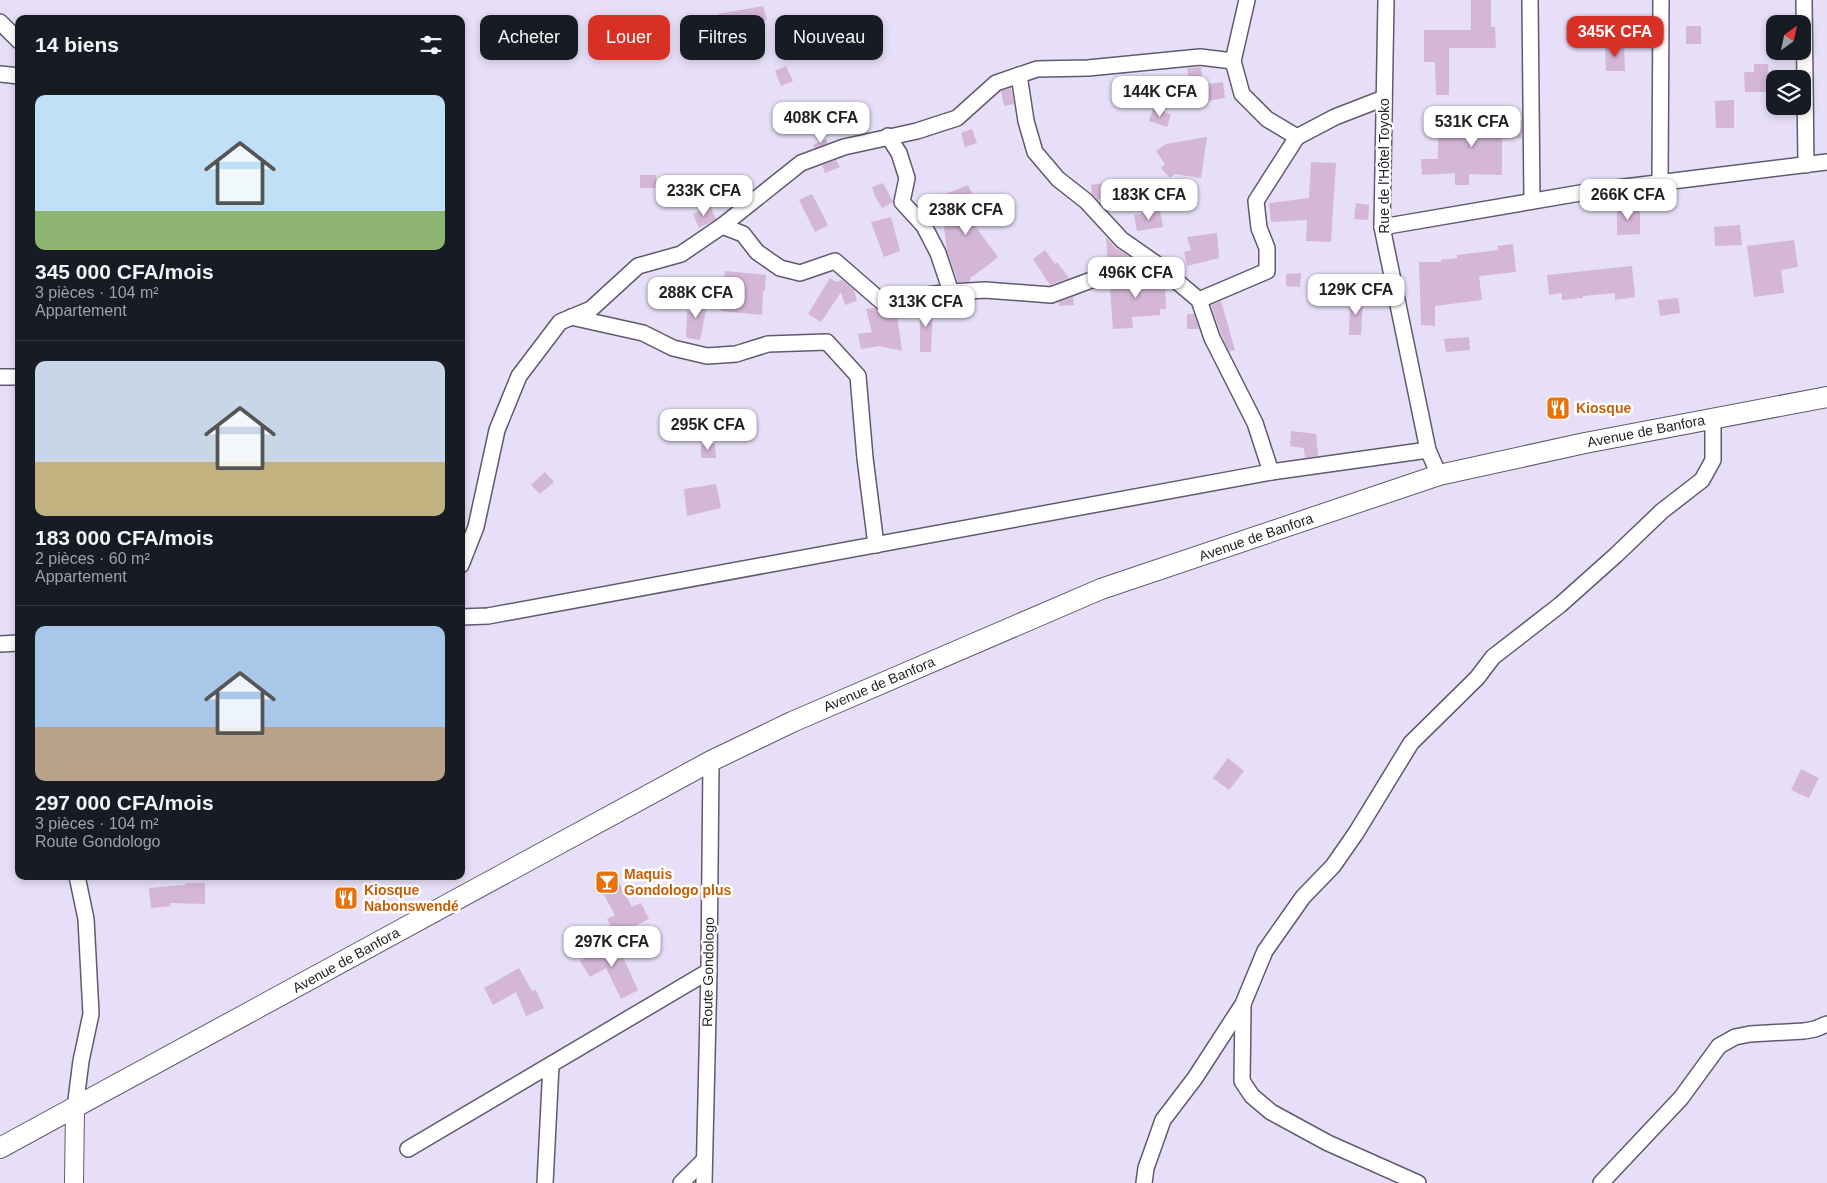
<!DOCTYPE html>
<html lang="fr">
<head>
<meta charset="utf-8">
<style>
  :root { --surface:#171b24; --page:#20242c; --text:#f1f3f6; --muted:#9ea1a6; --line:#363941; --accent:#d93025 }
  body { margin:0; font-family:Arial,sans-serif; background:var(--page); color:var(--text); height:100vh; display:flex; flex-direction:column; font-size:19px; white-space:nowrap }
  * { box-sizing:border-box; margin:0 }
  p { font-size:16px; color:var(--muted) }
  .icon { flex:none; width:28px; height:28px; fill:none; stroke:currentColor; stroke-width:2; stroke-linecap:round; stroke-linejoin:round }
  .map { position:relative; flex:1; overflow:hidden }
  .side { position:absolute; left:15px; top:15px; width:450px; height:865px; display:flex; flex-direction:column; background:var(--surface); border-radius:10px; box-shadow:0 2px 8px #0003 }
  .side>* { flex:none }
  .guide { position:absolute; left:480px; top:15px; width:475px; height:45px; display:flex; gap:10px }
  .needle { width:32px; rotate:33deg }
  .controls { position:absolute; left:1766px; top:15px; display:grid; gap:10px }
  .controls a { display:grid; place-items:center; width:45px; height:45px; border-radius:10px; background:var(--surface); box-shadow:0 2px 8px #0003; font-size:25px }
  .price { position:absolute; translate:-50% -42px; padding:0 11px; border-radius:10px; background:#fff; color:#222; font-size:16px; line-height:32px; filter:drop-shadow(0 1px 2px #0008) }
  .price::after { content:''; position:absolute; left:50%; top:30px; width:15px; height:11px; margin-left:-8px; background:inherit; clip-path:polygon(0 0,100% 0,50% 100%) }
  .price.selected { background:var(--accent); color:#fff }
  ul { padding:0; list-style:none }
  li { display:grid; align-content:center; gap:10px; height:265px; padding:0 20px }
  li+li { border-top:1px solid var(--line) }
  li span { display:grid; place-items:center; height:155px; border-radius:10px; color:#555 }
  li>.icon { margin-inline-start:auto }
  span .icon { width:90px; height:90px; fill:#fffc; stroke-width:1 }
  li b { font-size:21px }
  h2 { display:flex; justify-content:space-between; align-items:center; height:60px; padding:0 20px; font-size:21px }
  .chip { padding:0 18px; border-radius:10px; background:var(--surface); box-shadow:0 2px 8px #0003; font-size:18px; line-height:45px }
  .chip.selected { background:var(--accent); color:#fff }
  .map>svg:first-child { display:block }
  .building { fill:#d4b6d6 }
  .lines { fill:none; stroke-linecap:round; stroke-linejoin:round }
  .minor-casing { stroke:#605a6f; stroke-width:18 }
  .tertiary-casing { stroke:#605a6f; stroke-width:20 }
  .secondary-casing { stroke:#605a6f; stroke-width:22 }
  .minor { stroke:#fff; stroke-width:15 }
  .tertiary { stroke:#fff; stroke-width:18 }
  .secondary { stroke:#fff; stroke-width:20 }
  .labels { text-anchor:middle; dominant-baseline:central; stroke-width:5; stroke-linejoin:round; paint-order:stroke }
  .street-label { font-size:14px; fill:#25222b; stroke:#fff }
  .food-label { font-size:14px; font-weight:bold; fill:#c56008; stroke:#fff; text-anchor:start }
</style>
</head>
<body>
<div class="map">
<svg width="1827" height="1183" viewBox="0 0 1827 1183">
  <rect width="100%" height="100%" fill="#e6dff7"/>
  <g class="building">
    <path d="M1471,0h20v27h4l1,21h-47v47h-13l-1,-33h-11v-32h47z"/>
    <path d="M763,6l4,14 -27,8 -20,3 -2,-17z"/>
    <path d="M1583,23l20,1 1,21 -29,-1v-13h9z"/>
    <rect x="1686" y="26" width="15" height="18"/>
    <path d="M1605,46h19l1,25h-19z"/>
    <path d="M1754,64h14l1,28h-24l-1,-20h10z"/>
    <path d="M786,66l7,15 -12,5 -6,-15z"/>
    <path d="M1201,67l2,18 20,-3 2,16 -33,5 -5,-35z"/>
    <path d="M1011,88l3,16 -10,2 -3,-15z"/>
    <path d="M1734,100v28h-18l-1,-27z"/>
    <path d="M1153,109l18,5 -4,13 -18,-6z"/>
    <path d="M1507,116v6l15,-1v17l-20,1v36l-33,-1v11h-14v-12l-33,2 -1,-16h17v-37h34v-4z"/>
    <path d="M972,129l5,14 -12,4 -4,-14z"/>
    <path d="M1207,137l-6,41 -26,-4 -5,4 -9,-10 4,-4 -9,-13 10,-7z"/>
    <path d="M826,139l2,4 -13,5 -2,-3z"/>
    <path d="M836,160l4,7 -15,6 -3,-8z"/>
    <path d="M1311,162l25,1 -5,79 -25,-1 1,-21 -36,2 -2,-19 40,-5z"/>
    <path d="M640,175h16l1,13h-17z"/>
    <path d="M883,183l10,19 -11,6 -7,-12 -3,-9z"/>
    <path d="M1104,183l2,14 -8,3 -6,-6 -1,-9z"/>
    <path d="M968,185l16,33 -12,4 26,35 -11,9 -17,12 1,2 -3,2h-10l-11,-31 -3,-24 10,-3 -5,-9 -6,-20z"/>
    <path d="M812,194l16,31 -13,7 -16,-32z"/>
    <path d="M1356,203l13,2 -1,15 -14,-1z"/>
    <path d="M710,206l6,13 -17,9 -6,-14z"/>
    <path d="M1617,208h23v26l-23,1z"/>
    <path d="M1160,211l3,16 -26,4 -3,-16z"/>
    <path d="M891,217l9,34 -16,6 -13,-35z"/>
    <path d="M1740,225l2,20 -27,1 -1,-19z"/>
    <path d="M1217,233l2,25 -32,8 -3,-14 7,-2 -4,-13z"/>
    <path d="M1106,237l10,11 15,10 -23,6z"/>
    <path d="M1794,240l4,27 -17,3 3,23 -30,4 -7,-51z"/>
    <path d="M1513,244l3,28 -37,4 3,24 -47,6v20l-14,-1 -2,-63h22v-2l16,-2v-3l41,-5 -1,-4z"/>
    <path d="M1045,250l10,14 2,-2 12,16 -19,7 -17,-26z"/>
    <path d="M1632,266l3,31 -20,3v-7l-32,3v2l-21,2v-7l-13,2 -2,-20z"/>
    <path d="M725,271l41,4 -1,16h-2l-1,24 -41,-4z"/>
    <path d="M1301,273l-1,14 -14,-1v-12z"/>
    <path d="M1141,275l15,1 9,8 1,25h-6v6l-28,2 1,11 -20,1 -3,-40h-1l-1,-5 15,-6z"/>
    <path d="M830,278l6,4 6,-2 12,10 3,11 -12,4 -4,-13 -20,30 -13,-8z"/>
    <path d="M1073,297l1,8 -15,1v-4z"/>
    <path d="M1350,297h13l-2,38h-12z"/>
    <path d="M1678,298l2,15 -20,3 -2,-16z"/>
    <path d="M692,300h16l-8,40 -13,-2 -1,-2 1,-25 5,1z"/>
    <path d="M1221,301l14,49 -6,2 -8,-18 -10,-29z"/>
    <path d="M933,304l-2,48h-11v-47z"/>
    <path d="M874,308l8,2 14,-1 6,42 -23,-5 -18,3 -3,-15 14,-2 -6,-23z"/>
    <path d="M1187,314h7l5,15h-12z"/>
    <path d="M1469,337l1,13 -24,2 -2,-13z"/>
    <path d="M1291,431l25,3 2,22 -13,2 -1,-10 -14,-2z"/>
    <path d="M715,444l1,14h-15v-13z"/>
    <path d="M545,472l9,10 -14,12 -9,-9z"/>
    <path d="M716,484l5,24 -34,8 -3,-27z"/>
    <path d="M1228,758l16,13 -15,19 -16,-12z"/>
    <path d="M1801,769l18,9 -10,20 -18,-8z"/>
    <path d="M615,875l17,32 9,-4 8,16 -33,17 -9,-17 8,-4 -17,-31z"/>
    <path d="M185,883h20v21l-35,-1 1,3 -20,2 -2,-20 36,-3z"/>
    <path d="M615,940l23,50 -17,9 -15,-31 -16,9 -10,-16z"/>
    <path d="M519,968l13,23 4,-1 8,18 -18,8 -10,-24 -23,13 -9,-17z"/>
  </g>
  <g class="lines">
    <g class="minor-casing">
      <g id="minor">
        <path d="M1386,0l-4,227 46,223 11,25"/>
        <path d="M1530,0l2,201"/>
        <path d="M1804,0l2,165"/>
        <path d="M0,22l19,19"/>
        <path d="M1233,61l14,-61"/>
        <path d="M0,74l19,2"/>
        <path d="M1019,75l7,46 9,31 23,27 28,22 36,39 33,23 44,37 13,38 43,85 16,49"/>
        <path d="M888,136l11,17 8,25 -5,24 22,24 14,27 13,39 34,-2 66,5 70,-26 34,-6"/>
        <path d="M1660,183l1,-183"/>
        <path d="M722,226l21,8 14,18 23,16 20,5 35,-12 46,40 70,-9"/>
        <path d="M1382,227l210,-36 235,-29"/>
        <path d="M1199,300l68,-29v-23l-8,-20 -3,-27 41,-64"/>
        <path d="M571,317l72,16 30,15 34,8 29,-2 32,-10 59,-2 31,34 7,82 11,87"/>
        <path d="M0,377h19"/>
        <path d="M461,565l15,-38 21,-97 22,-54 41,-54 31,-13 47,-43 43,-12 41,-28 79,-63 43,-16 73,-16 40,-13 39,-35 41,-14 51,-1 112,-11 33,4 9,33 25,25 30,18 38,-20 49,-19"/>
        <path d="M461,617l27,-1 783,-144 157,-22"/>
        <path d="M0,644l19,-1"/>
        <path d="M1243,1006l-1,75 10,15 19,16 57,31 90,40"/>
        <path d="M75,1108l6,-47 10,-47 -5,-95 -9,-43"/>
        <path d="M408,1149l301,-178"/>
        <path d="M545,1183l6,-118"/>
        <path d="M681,1183l22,-22"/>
        <path d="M704,1183l5,-212 2,-210"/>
        <path d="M1144,1183l2,-15 17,-48 32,-42 48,-74 22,-53 38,-54 30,-31 23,-33 55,-90 66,-65 16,-21 67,-52 56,-50 46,-44 40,-31 11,-20v-41"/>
        <path d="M1601,1183l80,-85 38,-52 16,-9 15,-3 54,-3 11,-2 12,-5"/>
      </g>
    </g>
    <g class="tertiary-casing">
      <path id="tertiary" d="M74,1183l1,-75"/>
    </g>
    <g class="secondary-casing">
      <path id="secondary" d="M0,1148l711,-387 81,-39 309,-133 338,-114 146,-32 242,-46"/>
    </g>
    <use href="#minor" class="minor"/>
    <use href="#tertiary" class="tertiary"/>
    <use href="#secondary" class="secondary"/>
  </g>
  <defs>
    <g id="restaurant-square" transform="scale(1.25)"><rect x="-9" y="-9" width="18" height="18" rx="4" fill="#e8710a" stroke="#fff"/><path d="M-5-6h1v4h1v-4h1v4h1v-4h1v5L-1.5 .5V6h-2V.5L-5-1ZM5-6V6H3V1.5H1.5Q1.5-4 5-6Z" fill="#fff"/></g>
    <g id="bar-square" transform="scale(1.25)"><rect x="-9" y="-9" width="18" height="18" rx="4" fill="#e8710a" stroke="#fff"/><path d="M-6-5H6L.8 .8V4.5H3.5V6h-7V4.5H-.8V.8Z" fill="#fff"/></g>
  </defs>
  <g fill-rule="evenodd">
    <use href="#restaurant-square" x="1558" y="408"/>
    <use href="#bar-square" x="607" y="882"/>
    <use href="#restaurant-square" x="346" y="898"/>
  </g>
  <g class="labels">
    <g class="street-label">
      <text transform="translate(1384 166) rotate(-90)">Rue de l'Hôtel Toyoko</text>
      <text transform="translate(1646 431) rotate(-11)">Avenue de Banfora</text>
      <text transform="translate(1256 537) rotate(-19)">Avenue de Banfora</text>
      <text transform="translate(879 684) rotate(-23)">Avenue de Banfora</text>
      <text transform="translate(346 960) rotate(-29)">Avenue de Banfora</text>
      <text transform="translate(708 972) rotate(-89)">Route Gondologo</text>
    </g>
    <g class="food-label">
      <text x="1576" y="408">Kiosque</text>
      <text x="624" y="874">Maquis<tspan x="624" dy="16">Gondologo plus</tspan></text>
      <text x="364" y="890">Kiosque<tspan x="364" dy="16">Nabonswendé</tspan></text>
    </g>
  </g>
</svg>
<div class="controls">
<a><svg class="needle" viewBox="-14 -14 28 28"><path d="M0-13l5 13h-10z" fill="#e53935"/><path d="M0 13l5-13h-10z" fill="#9ea1a6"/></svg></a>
<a><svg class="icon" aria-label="layers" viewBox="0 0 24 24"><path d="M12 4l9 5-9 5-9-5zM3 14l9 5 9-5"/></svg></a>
</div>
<b class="price selected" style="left:1615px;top:58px">345K CFA</b>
<b class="price" style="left:1160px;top:118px">144K CFA</b>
<b class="price" style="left:821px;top:144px">408K CFA</b>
<b class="price" style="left:1472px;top:148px">531K CFA</b>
<b class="price" style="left:704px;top:217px">233K CFA</b>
<b class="price" style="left:1149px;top:221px">183K CFA</b>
<b class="price" style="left:1628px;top:221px">266K CFA</b>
<b class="price" style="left:966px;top:236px">238K CFA</b>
<b class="price" style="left:1136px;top:299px">496K CFA</b>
<b class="price" style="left:1356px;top:316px">129K CFA</b>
<b class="price" style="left:696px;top:319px">288K CFA</b>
<b class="price" style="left:926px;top:328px">313K CFA</b>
<b class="price" style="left:708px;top:451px">295K CFA</b>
<b class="price" style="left:612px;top:968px">297K CFA</b>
<div class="guide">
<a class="chip">Acheter</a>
<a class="chip selected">Louer</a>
<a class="chip">Filtres</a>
<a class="chip">Nouveau</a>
</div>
<section class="side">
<h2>14 biens<svg class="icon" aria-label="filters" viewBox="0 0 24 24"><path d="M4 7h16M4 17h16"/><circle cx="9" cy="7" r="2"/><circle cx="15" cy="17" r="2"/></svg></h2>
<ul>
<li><span style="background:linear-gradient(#bfe0f5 75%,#8fb573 0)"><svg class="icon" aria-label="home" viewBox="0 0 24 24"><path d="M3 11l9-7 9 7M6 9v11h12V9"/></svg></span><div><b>345 000 CFA/mois</b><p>3 pièces · 104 m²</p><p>Appartement</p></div></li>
<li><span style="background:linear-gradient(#c9d6e8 65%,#c2b280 0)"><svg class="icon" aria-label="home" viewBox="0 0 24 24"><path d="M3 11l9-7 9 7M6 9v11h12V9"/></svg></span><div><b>183 000 CFA/mois</b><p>2 pièces · 60 m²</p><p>Appartement</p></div></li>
<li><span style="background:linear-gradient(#a9c7e8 65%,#b9a48a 0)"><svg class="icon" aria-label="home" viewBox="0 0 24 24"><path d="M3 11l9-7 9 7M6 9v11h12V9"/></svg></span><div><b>297 000 CFA/mois</b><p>3 pièces · 104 m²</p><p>Route Gondologo</p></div></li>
</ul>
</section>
</div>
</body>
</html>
